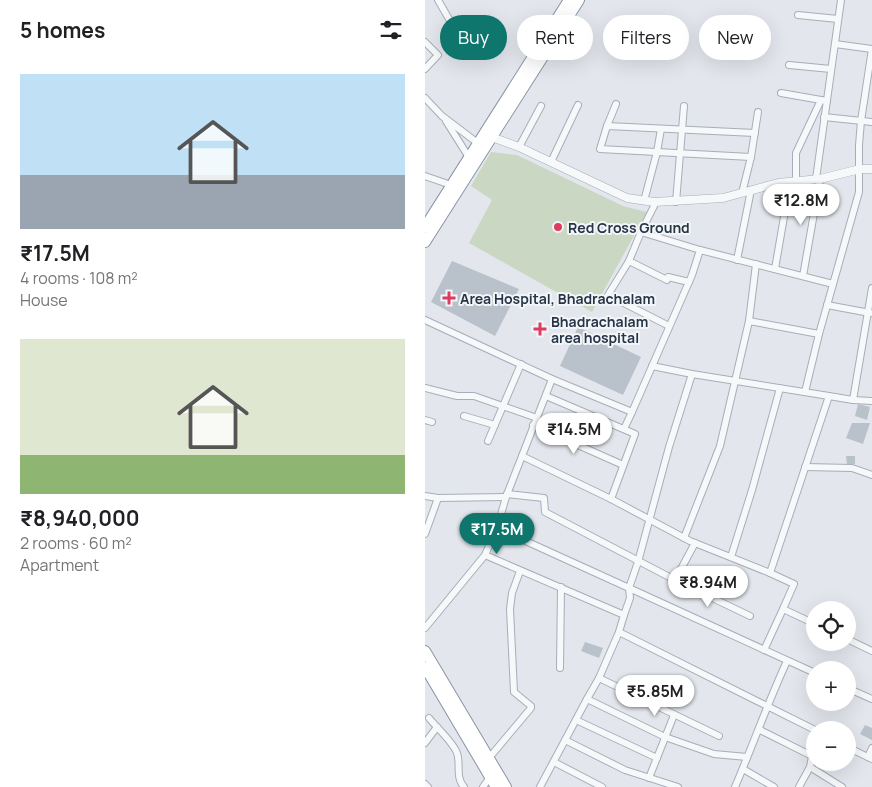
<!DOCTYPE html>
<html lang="en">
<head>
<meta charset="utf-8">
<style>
  :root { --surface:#fff; --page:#f6f6f6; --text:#202124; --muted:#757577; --accent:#0f766e }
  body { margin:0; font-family:Manrope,sans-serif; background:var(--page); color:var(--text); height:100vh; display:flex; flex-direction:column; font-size:19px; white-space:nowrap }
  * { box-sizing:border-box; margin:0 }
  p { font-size:16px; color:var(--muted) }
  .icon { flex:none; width:28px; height:28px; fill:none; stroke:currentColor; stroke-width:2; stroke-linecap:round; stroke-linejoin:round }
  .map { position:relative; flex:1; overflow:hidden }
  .sheet { display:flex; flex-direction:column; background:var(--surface); width:425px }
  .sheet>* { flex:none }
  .banner { position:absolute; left:15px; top:15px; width:356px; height:45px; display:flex; gap:10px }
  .buttons { position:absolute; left:381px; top:601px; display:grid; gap:10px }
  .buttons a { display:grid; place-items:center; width:50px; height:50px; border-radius:50%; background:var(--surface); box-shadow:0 5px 20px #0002; font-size:25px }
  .price { position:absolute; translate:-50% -42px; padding:0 11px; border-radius:18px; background:#fff; color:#222; font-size:16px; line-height:32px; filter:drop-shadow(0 1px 2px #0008) }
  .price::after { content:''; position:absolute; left:50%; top:30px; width:15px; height:11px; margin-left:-8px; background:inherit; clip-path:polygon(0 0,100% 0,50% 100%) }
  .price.on { background:var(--accent); color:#fff }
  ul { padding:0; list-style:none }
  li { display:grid; align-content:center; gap:10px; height:265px; padding:0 20px }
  li span { display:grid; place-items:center; height:155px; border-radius:0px; color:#555 }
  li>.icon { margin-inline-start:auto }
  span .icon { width:90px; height:90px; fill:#fffc; stroke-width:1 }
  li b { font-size:21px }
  h2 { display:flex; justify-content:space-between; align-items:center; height:60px; padding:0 20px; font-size:21px }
  .chip { padding:0 18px; border-radius:22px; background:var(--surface); box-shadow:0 5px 20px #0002; font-size:18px; line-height:45px }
  .chip.on { background:var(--accent); color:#fff }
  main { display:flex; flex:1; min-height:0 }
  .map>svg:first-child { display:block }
  .green { fill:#c9d7c3 }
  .building { fill:#b9c1cb }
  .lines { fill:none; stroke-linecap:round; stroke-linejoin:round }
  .minor-casing { stroke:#a7aeb8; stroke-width:8 }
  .tertiary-casing { stroke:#a7aeb8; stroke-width:9 }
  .trunk-casing { stroke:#8895a5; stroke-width:12 }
  .minor { stroke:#f6f8fa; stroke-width:6 }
  .tertiary { stroke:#f6f8fa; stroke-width:8 }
  .trunk { stroke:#fff; stroke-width:10 }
  .poi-dot { fill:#de3c5e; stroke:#f3f6f9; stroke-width:2 }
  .labels { text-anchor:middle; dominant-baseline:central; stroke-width:4; stroke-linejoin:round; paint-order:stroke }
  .poi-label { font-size:14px; font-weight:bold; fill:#283547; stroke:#f3f6f9; text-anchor:start }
</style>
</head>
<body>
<main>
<section class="sheet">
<h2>5 homes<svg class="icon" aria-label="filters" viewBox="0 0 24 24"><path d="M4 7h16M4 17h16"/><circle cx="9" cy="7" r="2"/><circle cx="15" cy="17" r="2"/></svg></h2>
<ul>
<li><span style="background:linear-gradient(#bfe0f5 65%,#9aa5b1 0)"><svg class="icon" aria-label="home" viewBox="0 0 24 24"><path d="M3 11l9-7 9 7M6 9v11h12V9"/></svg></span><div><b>₹17.5M</b><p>4 rooms · 108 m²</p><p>House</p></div></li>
<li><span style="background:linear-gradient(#dfe7d0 75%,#8fb573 0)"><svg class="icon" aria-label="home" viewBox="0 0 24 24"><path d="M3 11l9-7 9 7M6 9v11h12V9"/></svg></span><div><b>₹8,940,000</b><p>2 rooms · 60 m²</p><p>Apartment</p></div></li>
</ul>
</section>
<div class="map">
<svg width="447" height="787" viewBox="0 0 447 787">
  <rect width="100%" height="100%" fill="#e3e7ed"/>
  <path class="green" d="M66,152l26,3 106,51 24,6 -55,100 -123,-69 23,-43 -21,-14z"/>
  <g class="building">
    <path d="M27,261l67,28 -24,47 -64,-34z"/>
    <path d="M153,327l63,30 -18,38 -63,-29z"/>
    <path d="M433,404l12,3 -3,13 -12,-4z"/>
    <path d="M427,423h18l-7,21 -17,-6z"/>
    <path d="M421,456h9v8l-8,1z"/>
    <path d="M160,642l18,6 -4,10 -18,-7z"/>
    <path d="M440,725l7,3v12l-12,-6z"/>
  </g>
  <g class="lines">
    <g class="minor-casing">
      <g id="minor">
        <path d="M13,0l15,26"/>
        <path d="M373,15l40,4"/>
        <path d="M0,42l13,13 -13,14"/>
        <path d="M410,44l37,5"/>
        <path d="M364,65l42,4"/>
        <path d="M356,93l40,7"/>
        <path d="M0,98l17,18 37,28"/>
        <path d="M399,117l48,5"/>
        <path d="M21,121l24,38"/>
        <path d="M182,126l9,-22"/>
        <path d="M94,147l22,-41"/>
        <path d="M326,157l-151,-8 7,-23 148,7"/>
        <path d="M126,162l27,-57"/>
        <path d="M0,176l26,9"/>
        <path d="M391,179l25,-179"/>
        <path d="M371,181v-28l25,-53 6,1"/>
        <path d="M317,193l9,-36 7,-45"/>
        <path d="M219,201l13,-49 4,-23"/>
        <path d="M251,202l8,-96"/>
        <path d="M216,232l-12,29 -21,34 61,31"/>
        <path d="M275,250l133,34"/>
        <path d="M312,260l14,-70"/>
        <path d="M204,261l38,19 1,-3 21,5"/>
        <path d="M350,269l15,-87"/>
        <path d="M378,276l17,-97"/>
        <path d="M402,305l43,8"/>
        <path d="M0,320l127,59 80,33 60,-137 8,-25 -59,-18 15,-30"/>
        <path d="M324,321l7,-57"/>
        <path d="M127,379l-30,77 89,43 79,42 80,32 59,-177 -137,-22 -40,-8"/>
        <path d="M0,388l32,8h17l63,22"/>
        <path d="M380,392l14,-58 40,-142v-47l2,-24 11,-72"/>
        <path d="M121,396l89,38 -24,65"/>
        <path d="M404,396l24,4 19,-112"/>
        <path d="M428,400l19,1"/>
        <path d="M39,416l31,9"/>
        <path d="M0,420l7,2"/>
        <path d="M108,425l90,40"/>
        <path d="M199,429l8,-17"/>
        <path d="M63,441l33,-77"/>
        <path d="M380,467l47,1 20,7"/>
        <path d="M82,494l37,4 1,14 130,68 20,-37"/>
        <path d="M0,496l13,2 68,-1"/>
        <path d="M72,528l132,60 9,-26 31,-115 23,-73"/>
        <path d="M0,534l13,-36"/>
        <path d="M259,538l36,-92 29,-125 70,13"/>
        <path d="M60,555l139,60 6,-17 -1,-10 186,85"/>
        <path d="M306,557l21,-67 28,-102"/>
        <path d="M345,573l24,11 -11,25 32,15"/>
        <path d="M250,580l75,36"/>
        <path d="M0,628l60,-73 12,-27 9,-31 16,-41"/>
        <path d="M194,632l5,-17"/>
        <path d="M422,639l25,12"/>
        <path d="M339,650l19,-41"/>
        <path d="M135,668l1,-81"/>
        <path d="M174,678l120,58"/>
        <path d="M422,688l25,11"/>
        <path d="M162,699l78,38 49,17 33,3"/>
        <path d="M4,718c8,10 24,24 28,35 4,11 -2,24 7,34"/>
        <path d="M151,720l81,38"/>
        <path d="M335,730l52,26"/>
        <path d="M140,740l60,30 53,17"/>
        <path d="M0,743l12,-16"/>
        <path d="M422,747l25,12"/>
        <path d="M443,757l4,-9"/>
        <path d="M64,758l42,-50v-2l-17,-14 -4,-83 2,-16 8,-22"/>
        <path d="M129,762l48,25"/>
        <path d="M385,767l32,20"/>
        <path d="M318,769l31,18"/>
        <path d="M224,778l25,-63"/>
        <path d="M0,784l3,3"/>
        <path d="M58,787l7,-10"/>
        <path d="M115,787l47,-88 12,-21 20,-46 196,98"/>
        <path d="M310,787c18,-42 33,-85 52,-126"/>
        <path d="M374,787l11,-20 2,-11 3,-6"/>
      </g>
    </g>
    <g class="tertiary-casing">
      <path id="tertiary" d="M64,136l30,11 108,51 27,4 69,-4 55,-15 42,-4 40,-10h12"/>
    </g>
    <g class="trunk-casing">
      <g id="trunk">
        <path d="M0,227l144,-227"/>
        <path d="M0,242l154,-242"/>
        <path d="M0,651l81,136"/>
        <path d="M0,667l71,120"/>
      </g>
    </g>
    <use href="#minor" class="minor"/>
    <use href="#tertiary" class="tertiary"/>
    <use href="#trunk" class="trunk"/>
  </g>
  <g class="poi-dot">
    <circle cx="133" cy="227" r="5"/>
    <path d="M21.5 290.5h5v5h5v5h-5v5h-5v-5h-5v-5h5z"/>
    <path d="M112.5 321.5h5v5h5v5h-5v5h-5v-5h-5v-5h5z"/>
  </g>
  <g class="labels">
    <g class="poi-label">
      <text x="143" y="227">Red Cross Ground</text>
      <text x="35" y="298">Area Hospital, Bhadrachalam</text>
      <text x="126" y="321">Bhadrachalam<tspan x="126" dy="16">area hospital</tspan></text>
    </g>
  </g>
</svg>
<div class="buttons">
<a><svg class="icon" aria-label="locate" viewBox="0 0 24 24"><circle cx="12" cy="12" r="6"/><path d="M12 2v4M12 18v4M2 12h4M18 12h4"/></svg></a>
<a>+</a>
<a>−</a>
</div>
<b class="price" style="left:376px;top:226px">₹12.8M</b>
<b class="price" style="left:149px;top:455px">₹14.5M</b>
<b class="price on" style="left:72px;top:555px">₹17.5M</b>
<b class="price" style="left:283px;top:608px">₹8.94M</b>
<b class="price" style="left:230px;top:717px">₹5.85M</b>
<div class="banner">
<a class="chip on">Buy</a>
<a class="chip">Rent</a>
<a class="chip">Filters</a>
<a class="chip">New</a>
</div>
</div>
</main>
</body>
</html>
